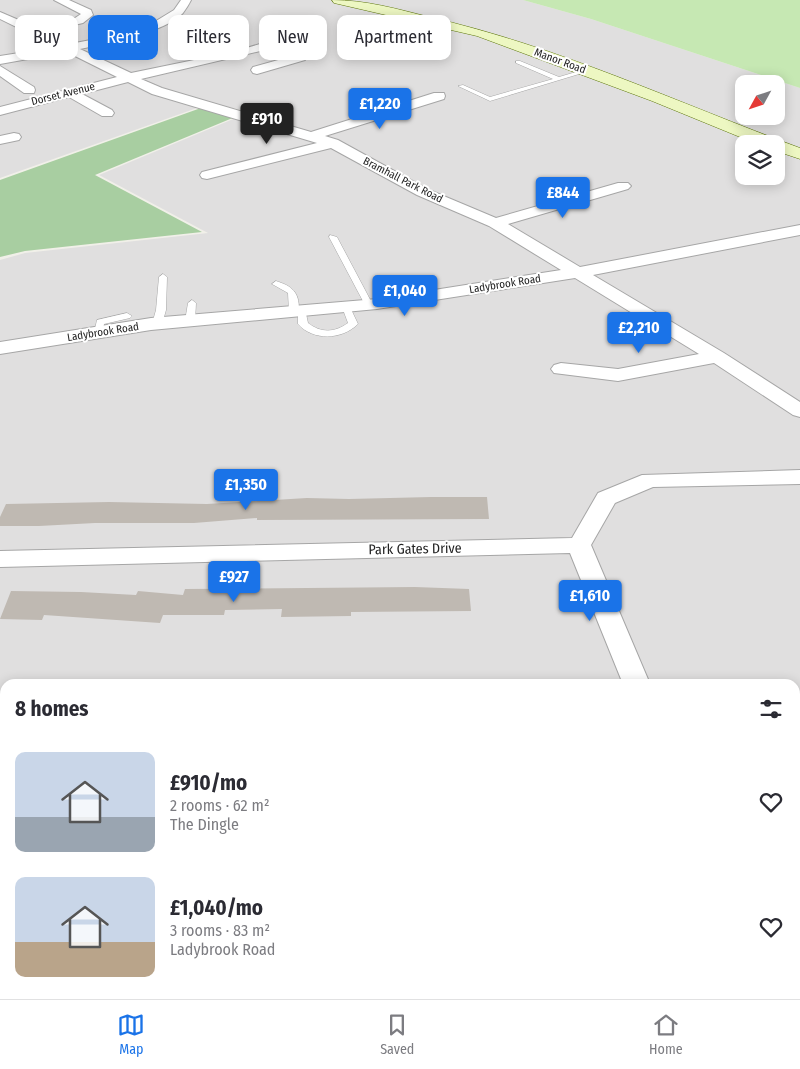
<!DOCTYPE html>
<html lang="en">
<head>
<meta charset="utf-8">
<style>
  :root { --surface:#fff; --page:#f7f7f7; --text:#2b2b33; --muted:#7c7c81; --line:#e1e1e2; --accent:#1a73e8 }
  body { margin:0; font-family:"Fira Sans Condensed",sans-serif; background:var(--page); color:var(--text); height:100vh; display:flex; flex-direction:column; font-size:19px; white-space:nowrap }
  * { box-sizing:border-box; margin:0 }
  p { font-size:16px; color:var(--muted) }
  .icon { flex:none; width:28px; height:28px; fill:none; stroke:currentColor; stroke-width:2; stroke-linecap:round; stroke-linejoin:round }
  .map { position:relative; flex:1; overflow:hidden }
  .side { position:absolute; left:0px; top:679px; width:800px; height:321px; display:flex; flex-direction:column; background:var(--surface); border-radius:15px 15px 0 0; box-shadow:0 2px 12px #0003 }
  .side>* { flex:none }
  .guide { position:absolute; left:15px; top:15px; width:500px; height:45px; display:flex; gap:10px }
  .needle { width:32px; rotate:230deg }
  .controls { position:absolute; left:735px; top:75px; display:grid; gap:10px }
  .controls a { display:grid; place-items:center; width:50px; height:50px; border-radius:10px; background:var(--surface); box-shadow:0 2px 12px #0003; font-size:25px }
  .price { position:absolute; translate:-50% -42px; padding:0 11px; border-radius:5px; background:var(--accent); color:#fff; font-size:16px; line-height:32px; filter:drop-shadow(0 1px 2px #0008) }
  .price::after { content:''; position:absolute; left:50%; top:30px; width:15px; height:11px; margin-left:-8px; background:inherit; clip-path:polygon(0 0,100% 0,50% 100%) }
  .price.on { background:#222; color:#fff }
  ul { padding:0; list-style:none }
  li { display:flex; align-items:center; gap:15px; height:125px; padding:0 15px }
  li span { display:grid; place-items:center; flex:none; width:140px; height:100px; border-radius:10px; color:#555 }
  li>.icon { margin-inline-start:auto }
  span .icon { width:60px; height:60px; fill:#fffc; stroke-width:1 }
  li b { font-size:21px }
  h2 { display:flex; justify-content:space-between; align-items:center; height:60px; padding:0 15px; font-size:21px }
  .pill { padding:0 18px; border-radius:10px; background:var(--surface); box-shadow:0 2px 12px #0003; font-size:18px; line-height:45px }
  .pill.on { background:var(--accent); color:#fff }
  .tabs { display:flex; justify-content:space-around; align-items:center; height:70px; border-top:1px solid var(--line); background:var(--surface); font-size:14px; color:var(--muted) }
  .tabs a { display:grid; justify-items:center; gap:2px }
  .tabs .on { color:var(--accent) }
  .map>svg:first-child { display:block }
  .residential { fill:#e0dfdf; fill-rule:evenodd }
  .grass { fill:#c6e8b3 }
  .forest { fill:#a8cea1 }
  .building { fill:#bfb9b2 }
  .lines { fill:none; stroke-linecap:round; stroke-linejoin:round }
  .lane-casing { stroke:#a6a6a6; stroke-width:1 }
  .street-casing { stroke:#a6a6a6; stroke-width:2 }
  .secondary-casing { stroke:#5d760c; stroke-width:1 }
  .lane { fill:#fff; fill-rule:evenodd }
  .street { fill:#fff; fill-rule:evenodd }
  .secondary { fill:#edf7c2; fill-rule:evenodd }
  .labels { text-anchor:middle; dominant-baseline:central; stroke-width:4; stroke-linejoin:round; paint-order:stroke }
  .far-street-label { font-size:11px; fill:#222; stroke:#fff }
  .street-label { font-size:14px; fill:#222; stroke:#fff }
</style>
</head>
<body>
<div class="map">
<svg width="800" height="999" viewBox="0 0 800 999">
  <rect width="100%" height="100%" fill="#f1f0e9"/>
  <path class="residential" d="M0,0h523l68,19 209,69v911h-800v-739l25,-7 183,-20 -109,-58 151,-63 -39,-9 -211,75zM744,84h32v32h-32zM744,144h32v32h-32zM5,684h790v311h-790z"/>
  <path class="grass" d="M523,0h277v88l-209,-69z"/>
  <path class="forest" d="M212,104l35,8 -152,63 107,57 -177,19 -25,6v-77z"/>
  <g class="building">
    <path d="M431,497h56l2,22 -232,1v-2l-63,5h-99l-56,3h-39v-9l6,-13 103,-2 98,2 100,-6 42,1z"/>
    <path d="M415,587l54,2 2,22 -120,1v4l-70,1 1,-8 -57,1 -1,5h-61l-3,8 -116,-8 -2,5 -42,-1 11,-28 70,1 55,3 2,-4 45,4 2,-6z"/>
  </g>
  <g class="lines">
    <g class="lane-casing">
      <g id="lane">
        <path d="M516,61h4l39,16 27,-8 3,2 -99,30 -32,-15 5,-1 27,12 63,-18 -37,-16z"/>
        <path d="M330,235l7,2 36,68 -1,2h-6l-1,-2 -36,-68z"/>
        <path d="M163,274l4,3 -1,33 -4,14 -5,3 -5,-3 4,-14 3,-33z"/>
        <path d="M276,281c16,5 23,11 23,28h6l3,14c13,10 26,10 40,0l-6,-16 4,-3 4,3 8,17c-16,16 -45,17 -60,0v-11l-4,2 -5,-3 -1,-19 -16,-9z"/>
        <path d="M192,300l4,3 -1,18 -5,3 -5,-3 3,-18z"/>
        <path d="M127,313l5,3 -2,2 -26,6 -2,11 -3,1 -5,-3 3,-13z"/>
      </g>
    </g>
    <g class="street-casing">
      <g id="street">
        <path d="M54,0h15l22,10 2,5 -10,8 -39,9 26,12 31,-6 55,-17 18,-11 7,-10h10c-2,4 -5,9 -8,13 -17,19 -78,31 -103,36l51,24 102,-21 37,-11 35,13 2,3 -2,3 -48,14 -4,-1 -2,-3 2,-3 36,-10 -20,-8 -128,30 21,9 149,44 123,-39h10l1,3 -1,3 -119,37 13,4 89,49 69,29 122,-35h10l3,3 -3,3 -120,35 72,43 220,-42v10l-207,40 131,78 76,49v15l-7,-2 -79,-52 -96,18 -64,-8 -3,-4 3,-4 7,-2 57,6 81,-15 -124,-76 -198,31 -226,21 -151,24v-12l151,-24 226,-19 184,-29 -72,-44 -72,-31 -86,-47 -124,31 -5,-1 -2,-3 2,-3 115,-29 -165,-49 -24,-12 -46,12 30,16 2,3 -2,3h-10l-33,-19 -69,18v-8l117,-30 -50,-25 -67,12v-8l57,-9 -57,-28v-7l35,15 40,-9 6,-4z"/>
        <path d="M0,66l34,21 1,3 -1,3h-10l-24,-17z"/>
        <path d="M14,133l5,1 2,3 -2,3 -19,4v-8z"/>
        <path d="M800,470v14l-147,3 -38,16 -24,42 59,139h-27l-53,-131 -570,14v-16l572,-13 26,-45 44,-18z"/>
        <path d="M5,971v24h14l-2,4h-17v-26z"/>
        <path d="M331,995h34l-1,4h-34z"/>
      </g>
    </g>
    <g class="secondary-casing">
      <path id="secondary" d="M332,0c34,0 65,9 97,17 128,29 249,86 371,131v11l-24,-8v-7h-19l-105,-43 -175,-65 -143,-33z"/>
    </g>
    <use href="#lane" class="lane"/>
    <use href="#street" class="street"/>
    <use href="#secondary" class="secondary"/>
  </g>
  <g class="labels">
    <g class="far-street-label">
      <text transform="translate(560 61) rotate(20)">Manor Road</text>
      <text transform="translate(63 94) rotate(-14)">Dorset Avenue</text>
      <text transform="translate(403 180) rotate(27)">Bramhall Park Road</text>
      <text transform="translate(505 284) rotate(-9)">Ladybrook Road</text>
      <text transform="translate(103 332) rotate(-9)">Ladybrook Road</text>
    </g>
    <g class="street-label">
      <text transform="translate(415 549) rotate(-1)">Park Gates Drive</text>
    </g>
  </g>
</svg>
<div class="controls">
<a><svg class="needle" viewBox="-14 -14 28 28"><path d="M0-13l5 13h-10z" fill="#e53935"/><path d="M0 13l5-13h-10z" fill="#7c7c81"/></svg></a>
<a><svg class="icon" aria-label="layers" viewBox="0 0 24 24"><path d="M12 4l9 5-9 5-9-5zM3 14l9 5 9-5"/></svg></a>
</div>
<b class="price" style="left:380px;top:130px">£1,220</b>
<b class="price on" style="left:267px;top:145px">£910</b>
<b class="price" style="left:563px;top:219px">£844</b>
<b class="price" style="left:405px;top:317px">£1,040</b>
<b class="price" style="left:639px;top:354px">£2,210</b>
<b class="price" style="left:246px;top:511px">£1,350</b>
<b class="price" style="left:234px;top:603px">£927</b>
<b class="price" style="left:590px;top:622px">£1,610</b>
<div class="guide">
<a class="pill">Buy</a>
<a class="pill on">Rent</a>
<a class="pill">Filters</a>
<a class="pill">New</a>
<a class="pill">Apartment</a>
</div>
<section class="side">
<h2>8 homes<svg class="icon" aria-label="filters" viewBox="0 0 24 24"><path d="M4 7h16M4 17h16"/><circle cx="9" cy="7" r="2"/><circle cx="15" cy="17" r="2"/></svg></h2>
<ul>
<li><span style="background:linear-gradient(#c9d6e8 65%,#9aa5b1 0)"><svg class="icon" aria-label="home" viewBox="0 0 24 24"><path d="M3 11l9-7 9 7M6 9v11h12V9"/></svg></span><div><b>£910/mo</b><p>2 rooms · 62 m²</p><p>The Dingle</p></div><svg class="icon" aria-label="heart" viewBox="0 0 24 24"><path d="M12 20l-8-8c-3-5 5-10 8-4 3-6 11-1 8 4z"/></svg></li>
<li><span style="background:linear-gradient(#c9d6e8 65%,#b9a48a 0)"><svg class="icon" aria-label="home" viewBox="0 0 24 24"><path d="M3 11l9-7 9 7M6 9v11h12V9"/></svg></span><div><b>£1,040/mo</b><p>3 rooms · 83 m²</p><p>Ladybrook Road</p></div><svg class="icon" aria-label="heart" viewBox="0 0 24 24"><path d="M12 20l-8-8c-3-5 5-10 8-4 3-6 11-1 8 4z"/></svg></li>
</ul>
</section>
</div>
<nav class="tabs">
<a class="on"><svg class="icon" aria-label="map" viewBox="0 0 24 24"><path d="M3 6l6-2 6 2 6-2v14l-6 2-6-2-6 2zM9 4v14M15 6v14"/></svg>Map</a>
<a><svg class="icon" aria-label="saved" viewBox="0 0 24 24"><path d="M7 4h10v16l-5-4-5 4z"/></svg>Saved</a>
<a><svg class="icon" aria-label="home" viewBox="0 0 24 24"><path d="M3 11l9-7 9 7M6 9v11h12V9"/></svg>Home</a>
</nav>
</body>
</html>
